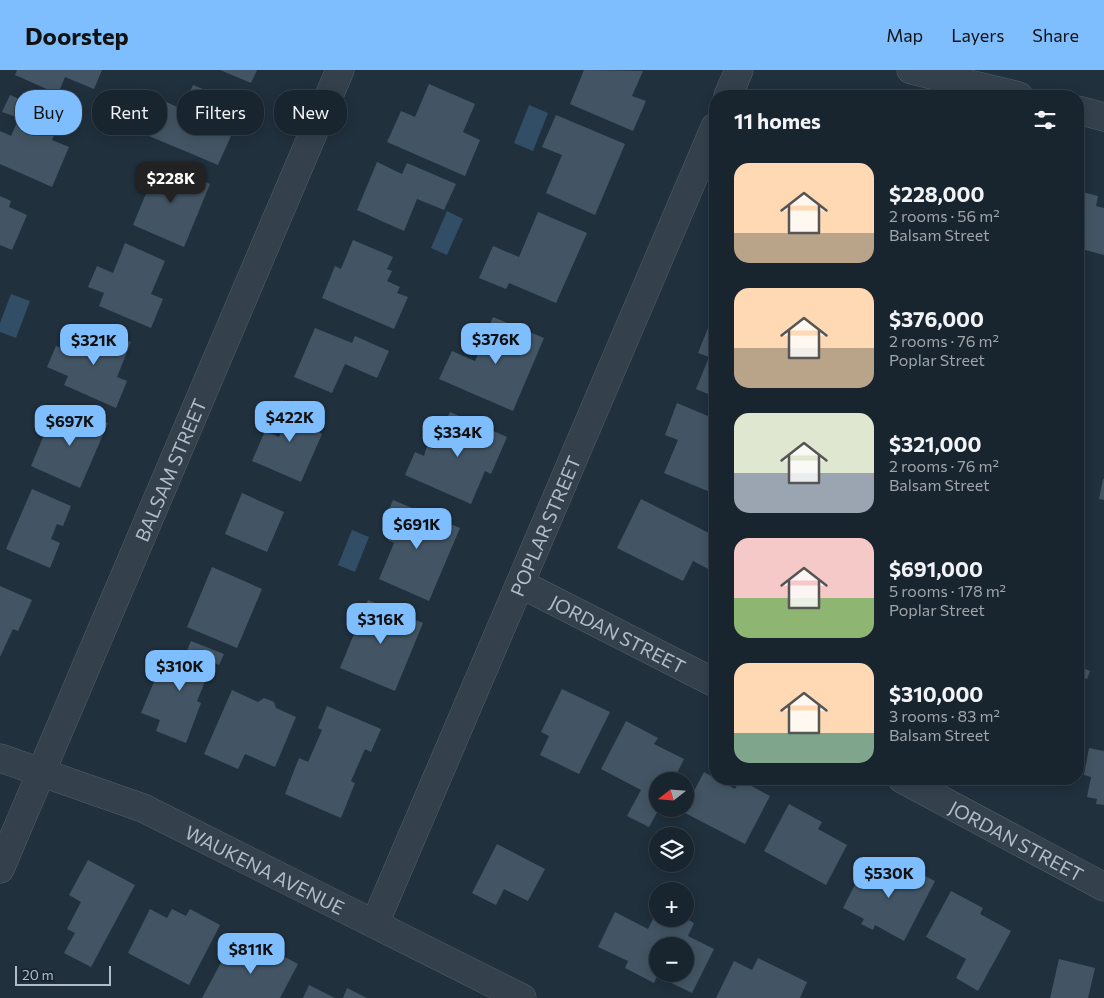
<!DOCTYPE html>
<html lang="en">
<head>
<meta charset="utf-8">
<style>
  :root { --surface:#18242e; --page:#212c36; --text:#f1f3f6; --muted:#9fa4aa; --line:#36414a; --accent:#7ebeff }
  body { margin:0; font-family:Commissioner,sans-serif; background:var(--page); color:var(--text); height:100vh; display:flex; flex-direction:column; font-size:19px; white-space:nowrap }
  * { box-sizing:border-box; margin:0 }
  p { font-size:16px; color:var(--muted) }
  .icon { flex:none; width:28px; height:28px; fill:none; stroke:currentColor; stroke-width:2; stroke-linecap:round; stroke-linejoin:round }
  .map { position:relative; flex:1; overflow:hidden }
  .sheet { position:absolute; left:709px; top:20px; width:375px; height:695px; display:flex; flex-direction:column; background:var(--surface); border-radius:20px; box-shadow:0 2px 12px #0003,0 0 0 1px var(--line) }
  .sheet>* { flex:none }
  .guide { position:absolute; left:15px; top:20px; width:475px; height:45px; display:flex; gap:10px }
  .needle { width:32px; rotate:253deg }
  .controls { position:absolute; left:649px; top:702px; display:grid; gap:10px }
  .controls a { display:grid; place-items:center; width:45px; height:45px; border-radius:50%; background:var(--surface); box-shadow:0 2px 12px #0003,0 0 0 1px var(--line); font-size:25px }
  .scale { position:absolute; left:15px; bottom:12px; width:96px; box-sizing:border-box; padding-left:5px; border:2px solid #afbcc9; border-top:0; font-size:14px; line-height:18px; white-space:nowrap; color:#afbcc9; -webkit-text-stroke:4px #192632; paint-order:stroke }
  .price { position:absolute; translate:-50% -42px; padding:0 11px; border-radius:10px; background:var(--accent); color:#111; font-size:16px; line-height:32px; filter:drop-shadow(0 1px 2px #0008) }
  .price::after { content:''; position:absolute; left:50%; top:30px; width:15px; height:11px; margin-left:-8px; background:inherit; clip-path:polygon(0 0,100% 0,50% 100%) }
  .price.on { background:#222; color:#fff }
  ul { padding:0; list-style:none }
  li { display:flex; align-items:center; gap:15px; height:125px; padding:0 25px }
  li span { display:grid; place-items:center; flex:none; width:140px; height:100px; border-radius:15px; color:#555 }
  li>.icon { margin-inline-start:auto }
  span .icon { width:60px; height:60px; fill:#fffc; stroke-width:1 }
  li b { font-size:21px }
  h2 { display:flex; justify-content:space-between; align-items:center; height:60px; padding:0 25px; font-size:21px }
  .tag { padding:0 18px; border-radius:20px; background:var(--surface); box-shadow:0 2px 12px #0003,0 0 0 1px var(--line); font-size:18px; line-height:45px }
  .tag.on { background:var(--accent); color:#111 }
  header { display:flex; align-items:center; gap:30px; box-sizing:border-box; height:70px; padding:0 25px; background:var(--accent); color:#111 }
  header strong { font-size:24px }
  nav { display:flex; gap:28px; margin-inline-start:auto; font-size:18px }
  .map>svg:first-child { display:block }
  .water { fill:#314e66 }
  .building { fill:#435564; fill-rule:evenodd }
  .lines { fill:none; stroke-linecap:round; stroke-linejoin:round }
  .minor-casing { stroke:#525f6b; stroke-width:29 }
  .minor { stroke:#34414d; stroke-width:28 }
  .labels { text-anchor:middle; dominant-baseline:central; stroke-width:5; stroke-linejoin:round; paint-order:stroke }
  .street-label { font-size:19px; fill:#afbcc9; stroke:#192632 }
</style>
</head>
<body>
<header>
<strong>Doorstep</strong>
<nav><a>Map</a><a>Layers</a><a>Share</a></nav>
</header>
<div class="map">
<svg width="1104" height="928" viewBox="0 0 1104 928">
  <rect width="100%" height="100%" fill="#20303d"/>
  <g class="water">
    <path d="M529,35l19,8 -15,38 -19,-8z"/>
    <path d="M447,141l16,8 -16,36 -16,-7z"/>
    <path d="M11,224l19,7 -14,37 -16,-6v-9z"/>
    <path d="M352,460l17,7 -14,35 -17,-7z"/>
  </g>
  <g class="building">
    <path d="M17,0h85l-8,19 -29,-12 -7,17 -43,-19z"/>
    <path d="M220,0h37l-6,13z"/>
    <path d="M584,0l59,1 -11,25 14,5 -13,30 -63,-27z"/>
    <path d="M429,14l46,20 -12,28 17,8 -15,36 -78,-34 14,-31 14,6z"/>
    <path d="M193,15l39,16 -13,30 12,5 -13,29 -69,-29 15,-35 18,8z"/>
    <path d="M10,25l51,22 -9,23 17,7 -17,40 -52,-23v-33l11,5 8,-18 -17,-6z"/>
    <path d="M556,45l69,29 -30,71 -49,-22 16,-38 -20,-8z"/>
    <path d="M159,92l51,22 -26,63 -51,-22z"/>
    <path d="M377,92l25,12 5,-11 49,21 -12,26 -27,-11 -13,32 -47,-21z"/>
    <path d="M1078,121l20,5 -2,10 8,2v47l-26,-7z"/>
    <path d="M0,126l11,5 -2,6 18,8 -15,35 -12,-5z"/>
    <path d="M538,142l49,21 -31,70 -47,-20 -3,6 -27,-11 14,-32 26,11z"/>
    <path d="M353,170l40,17 -6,12 5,2 -5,10 13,6 -3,6 11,4 -14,32 -72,-31 13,-32 6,3z"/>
    <path d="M125,173l40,18 -14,33 12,5 -12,29 -52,-22 5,-13 -16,-6 9,-21 16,7z"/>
    <path d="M493,247l51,21 -31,73 -74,-32 13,-28 23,10z"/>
    <path d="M712,248l3,1v78l-19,-8 13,-32 -11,-4z"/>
    <path d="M89,254l42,18 -14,35 10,4 -11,27 -52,-23 4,-9 -21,-9 9,-21 21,9z"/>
    <path d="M315,258l37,15 3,-7 34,15 -12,27 -32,-14 -13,29 -38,-16z"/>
    <path d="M281,330l41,18 -5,13 5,3 -21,48 -49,-21 13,-30 14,6 6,-14 -11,-5z"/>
    <path d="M677,333l38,16v75l-51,-21 14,-33 -13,-5z"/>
    <path d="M68,336l40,17 -28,65 -49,-22 15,-36 10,4z"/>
    <path d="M450,342l57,25 -16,37 -6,-3 -14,33 -66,-29 10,-23 9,4 3,-10 7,3z"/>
    <path d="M1103,409h1v21l-5,-1z"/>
    <path d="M32,419l39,17 -8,20 -6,-2 -6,15 9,4 -10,25 -44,-19z"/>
    <path d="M242,423l42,19 -17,40 -42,-18z"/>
    <path d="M641,429l74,37v30l-3,5 -19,-10 -10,20 -66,-33z"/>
    <path d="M393,430l67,28 -31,73 -50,-22 15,-36 -6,-3 5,-11 -10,-5z"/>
    <path d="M212,497l50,22 -25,59 -50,-21z"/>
    <path d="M0,516l32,14 -14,31 -5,-2 -13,28z"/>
    <path d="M368,530l55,23 -28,68 -55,-23z"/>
    <path d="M191,571l33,13 -5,11 -6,-3 -16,39 4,2 -15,40 -30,-12 4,-11 -19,-7 22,-53 17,7z"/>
    <path d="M1078,573l5,1 -4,13h-1z"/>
    <path d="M1078,596l12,5 -3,8 -9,-3z"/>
    <path d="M562,619l48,23 -31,62 -39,-19 9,-19 -8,-4z"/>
    <path d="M232,620l26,12 6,-4 10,4 2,6 20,9 -21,50 -30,-13 -7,15 -34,-15z"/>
    <path d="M327,636l54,23 -10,23 -6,-3 -14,32 4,2 -14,35 -56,-24 14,-36 9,4 14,-32 -4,-2z"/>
    <path d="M626,651l32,17 -4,6 30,15 -11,22h-15l1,28 -10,18 -22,-11 14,-26 -40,-21z"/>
    <path d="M1089,678l15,3v54l-8,-1 1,-5 -10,-2 4,-20 -7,-2z"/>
    <path d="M704,702l31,17 5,-9 30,16 -25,48 -62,-32z"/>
    <path d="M789,734l33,18 -4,7 29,16 -21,40 -62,-34z"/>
    <path d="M497,774l48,25 -17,32 -24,-12 -8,16 -24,-12z"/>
    <path d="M88,790l47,25 -44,82 -27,-14 11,-20 -8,-4 14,-27 -12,-7z"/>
    <path d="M867,791l32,16 6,-11 30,15 -31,60 -29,-16 -2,5 -12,-6 3,-5 -21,-11z"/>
    <path d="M951,821l32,17 -3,6 31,17 -33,60 -22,-13 10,-19 -40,-22z"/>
    <path d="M150,839l17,9 5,-9 14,7 4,-7 30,16 -31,60 -61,-32z"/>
    <path d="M658,839v10l27,-1 9,5 -6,13 26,13 -22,44 -35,-17 -3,7 -29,-15 3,-7 -30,-14 17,-35 33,17zM658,876h27v28h-27z"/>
    <path d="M232,872l31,17 5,-11 30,16 -18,34h-78z"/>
    <path d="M758,888l49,24 -7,16h-84l18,-37 18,9z"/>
    <path d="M1059,889l36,9 -7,30h-38z"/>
    <path d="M309,915l26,13h-32z"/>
    <path d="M347,918l20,10h-24z"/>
  </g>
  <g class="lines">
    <g class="minor-casing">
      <g id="minor">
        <path d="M911,0l108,26"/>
        <path d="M728,26l11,-26"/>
        <path d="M1078,40l26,7"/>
        <path id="s1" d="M521,514l194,99"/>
        <path id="s2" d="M0,688l143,50 379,190"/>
        <path id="s3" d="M902,709l202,108"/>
        <path id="s4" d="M0,799l340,-799"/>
        <path id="s5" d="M375,853l340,-796"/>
      </g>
    </g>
    <use href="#minor" class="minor"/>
  </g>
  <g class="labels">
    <g class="street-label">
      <text stroke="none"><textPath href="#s4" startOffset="434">BALSAM STREET</textPath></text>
      <text stroke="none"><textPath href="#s5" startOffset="432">POPLAR STREET</textPath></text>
      <text stroke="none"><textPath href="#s1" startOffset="109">JORDAN STREET</textPath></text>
      <text stroke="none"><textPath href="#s3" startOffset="130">JORDAN STREET</textPath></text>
      <text stroke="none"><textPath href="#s2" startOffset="288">WAUKENA AVENUE</textPath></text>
    </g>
  </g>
</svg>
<div class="controls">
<a><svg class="needle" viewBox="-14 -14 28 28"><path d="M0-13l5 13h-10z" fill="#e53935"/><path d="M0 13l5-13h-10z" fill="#9fa4aa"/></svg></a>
<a><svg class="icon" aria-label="layers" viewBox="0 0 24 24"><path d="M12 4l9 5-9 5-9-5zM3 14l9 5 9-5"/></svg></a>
<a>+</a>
<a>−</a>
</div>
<div class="scale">20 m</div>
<b class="price on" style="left:171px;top:134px">$228K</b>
<b class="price" style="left:496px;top:295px">$376K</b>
<b class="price" style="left:94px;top:296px">$321K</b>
<b class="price" style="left:290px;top:373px">$422K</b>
<b class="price" style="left:70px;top:377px">$697K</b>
<b class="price" style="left:458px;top:388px">$334K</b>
<b class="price" style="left:417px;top:480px">$691K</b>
<b class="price" style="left:381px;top:575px">$316K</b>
<b class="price" style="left:180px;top:622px">$310K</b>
<b class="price" style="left:889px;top:829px">$530K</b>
<b class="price" style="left:251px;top:905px">$811K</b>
<div class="guide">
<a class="tag on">Buy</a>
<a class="tag">Rent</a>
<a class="tag">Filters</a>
<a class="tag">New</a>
</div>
<section class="sheet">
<h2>11 homes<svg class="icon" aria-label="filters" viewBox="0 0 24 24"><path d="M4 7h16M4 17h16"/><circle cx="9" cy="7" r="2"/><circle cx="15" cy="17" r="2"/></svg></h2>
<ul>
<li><span style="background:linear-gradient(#ffd9b3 70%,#b9a48a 0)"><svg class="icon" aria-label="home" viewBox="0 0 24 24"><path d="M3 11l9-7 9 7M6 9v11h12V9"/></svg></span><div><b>$228,000</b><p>2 rooms · 56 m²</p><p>Balsam Street</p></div></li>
<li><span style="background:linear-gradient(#ffd9b3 60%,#b9a48a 0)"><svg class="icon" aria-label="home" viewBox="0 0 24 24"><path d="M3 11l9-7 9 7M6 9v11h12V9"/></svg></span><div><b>$376,000</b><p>2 rooms · 76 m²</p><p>Poplar Street</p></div></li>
<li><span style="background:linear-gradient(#dfe7d0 60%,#9aa5b1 0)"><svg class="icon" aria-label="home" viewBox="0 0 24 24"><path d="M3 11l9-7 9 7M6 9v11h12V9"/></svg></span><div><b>$321,000</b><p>2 rooms · 76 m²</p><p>Balsam Street</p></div></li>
<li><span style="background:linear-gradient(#f6c9c9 60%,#8fb573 0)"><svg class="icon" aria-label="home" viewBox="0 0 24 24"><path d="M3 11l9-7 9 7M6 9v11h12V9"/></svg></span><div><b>$691,000</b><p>5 rooms · 178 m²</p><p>Poplar Street</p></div></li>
<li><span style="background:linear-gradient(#ffd9b3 70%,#7fa58c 0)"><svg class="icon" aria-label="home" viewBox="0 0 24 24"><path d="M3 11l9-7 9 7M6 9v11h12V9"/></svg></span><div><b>$310,000</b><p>3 rooms · 83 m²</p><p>Balsam Street</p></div></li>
</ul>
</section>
</div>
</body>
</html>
